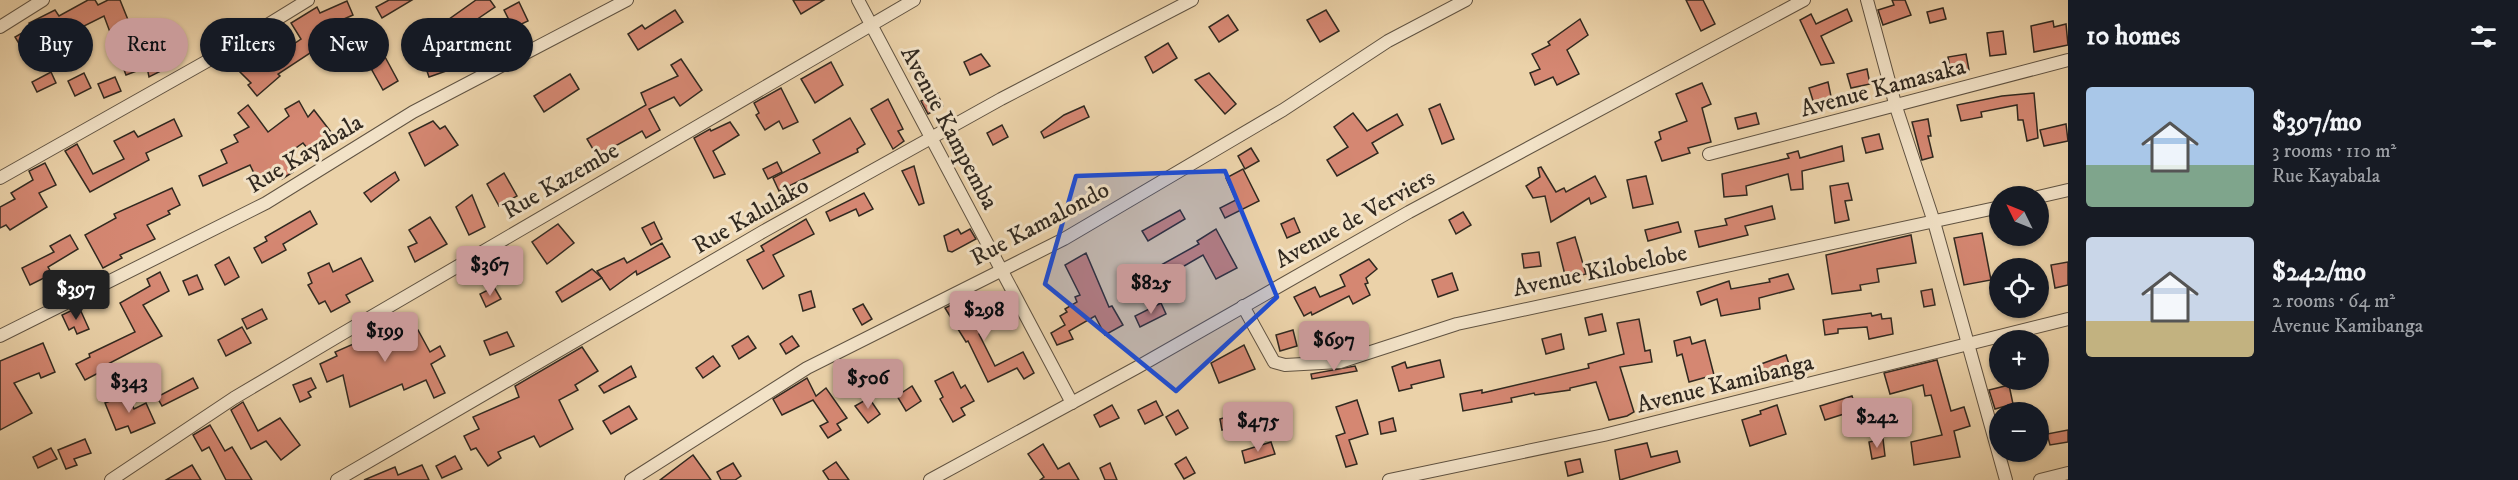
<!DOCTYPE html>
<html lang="en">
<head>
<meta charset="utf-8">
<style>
  :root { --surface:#171b24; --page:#242831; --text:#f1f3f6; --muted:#9ea1a6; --accent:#c59692 }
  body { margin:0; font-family:"IM FELL DW Pica",serif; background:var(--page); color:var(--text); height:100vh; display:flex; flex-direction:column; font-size:22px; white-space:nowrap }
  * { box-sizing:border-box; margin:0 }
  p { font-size:20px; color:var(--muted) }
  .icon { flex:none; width:33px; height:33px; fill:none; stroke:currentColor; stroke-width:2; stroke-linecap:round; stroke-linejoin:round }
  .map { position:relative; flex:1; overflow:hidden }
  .side { display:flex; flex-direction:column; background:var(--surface); width:450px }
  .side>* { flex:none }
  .top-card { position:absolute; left:18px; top:18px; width:570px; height:54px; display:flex; gap:12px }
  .needle { width:39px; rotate:313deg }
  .fabs { position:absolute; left:1989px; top:186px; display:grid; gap:12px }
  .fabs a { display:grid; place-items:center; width:60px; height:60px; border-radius:50%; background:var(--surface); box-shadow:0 2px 4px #0004; font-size:30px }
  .price { position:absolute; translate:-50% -51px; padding:0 14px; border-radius:6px; background:var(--accent); color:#111; font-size:20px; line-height:39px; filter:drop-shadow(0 2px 3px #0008) }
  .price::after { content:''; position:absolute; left:50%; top:36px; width:18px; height:14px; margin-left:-9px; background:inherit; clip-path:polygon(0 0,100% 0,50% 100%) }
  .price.active { background:#222; color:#fff }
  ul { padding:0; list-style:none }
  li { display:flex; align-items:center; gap:18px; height:150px; padding:0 18px }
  li span { display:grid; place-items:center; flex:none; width:168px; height:120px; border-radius:6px; color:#555 }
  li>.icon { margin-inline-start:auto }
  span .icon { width:72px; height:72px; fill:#fffc; stroke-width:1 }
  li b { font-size:26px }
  h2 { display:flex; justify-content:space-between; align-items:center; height:72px; padding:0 18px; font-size:26px }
  .pill { padding:0 21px; border-radius:27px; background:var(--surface); box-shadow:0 2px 4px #0004; font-size:21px; line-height:54px }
  .pill.active { background:var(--accent); color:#111 }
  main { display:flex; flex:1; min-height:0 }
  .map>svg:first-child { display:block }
  .building { fill:#d58772; stroke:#312920; stroke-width:1.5 }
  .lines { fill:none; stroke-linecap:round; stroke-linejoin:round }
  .street-casing { stroke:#605342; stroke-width:14 }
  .street { stroke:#f2e2c7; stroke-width:12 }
  .marked { fill:#1d4ed8; fill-opacity:0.2; stroke:#1d4ed8; stroke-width:4.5; stroke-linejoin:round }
  .labels { text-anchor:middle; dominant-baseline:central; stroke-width:6; stroke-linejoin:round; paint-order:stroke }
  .street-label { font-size:24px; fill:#312920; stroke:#f2e2c7 }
</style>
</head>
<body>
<main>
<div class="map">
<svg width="2068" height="480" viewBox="0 0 2068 480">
  <rect width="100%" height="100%" fill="#ebd2a9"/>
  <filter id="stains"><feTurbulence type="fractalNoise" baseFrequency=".00333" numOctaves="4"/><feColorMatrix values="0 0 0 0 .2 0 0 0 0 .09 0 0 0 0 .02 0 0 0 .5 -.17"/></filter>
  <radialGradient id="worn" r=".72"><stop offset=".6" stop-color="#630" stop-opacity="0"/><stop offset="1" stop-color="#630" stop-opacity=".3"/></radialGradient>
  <g class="building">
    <path d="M88,0h7l3,5 10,-5h12l21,52 3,-2 -2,-12 4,-1 15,34 -12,6 -2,-10 -21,8 -22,-59 -78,39 -11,-18 16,-9 -2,-5 26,-13 4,6z"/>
    <path d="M389,0h23l-30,18 -6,-11z"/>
    <path d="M476,0h14l5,7 -25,17 -3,-4 -22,16 -7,-9z"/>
    <path d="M793,0h31l-23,14z"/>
    <path d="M1686,0h17l12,24 -14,7z"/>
    <path d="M1892,0h13l6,15 -28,10 -5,-15 16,-5z"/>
    <path d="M347,1l6,14 -23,10 9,14 -23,17 -3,-5 -35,23 2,2 -23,20 -9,-11 3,-2 -17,-17 15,-12 17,17 15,-14 -2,-3 22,-15 -10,-16 26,-16 3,6z"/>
    <path d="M519,2l9,19 -15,7 -9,-18z"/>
    <path d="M1943,8l3,11 -16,4 -3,-11z"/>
    <path d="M1847,9l5,12 -31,15 13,27 -13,2 -21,-45 11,-6 5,10z"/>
    <path d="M675,10l8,12 -45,28 -10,-16 14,-9 3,4z"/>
    <path d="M1326,10l13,21 -19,11 -13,-22z"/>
    <path d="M1228,15l10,15 -19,12 -10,-15z"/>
    <path d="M1580,19l8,16 -21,15 12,24 -22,11 -4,-8 -18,8 -5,-12 10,-4 -8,-15 18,-9 -2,-3z"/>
    <path d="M2053,21l1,6 12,-3 2,21 -34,7 -3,-26z"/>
    <path d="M435,31l14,39 -20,7 -12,-36z"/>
    <path d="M2003,31l3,23 -16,2 -3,-23z"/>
    <path d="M1168,43l9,15 -24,15 -8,-16z"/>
    <path d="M981,54l9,12 -20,9 -6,-13z"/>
    <path d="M1966,54l3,16 -18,4 -3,-17z"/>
    <path d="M384,55l14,26 -15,9 -15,-27z"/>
    <path d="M681,59l21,31 -22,16 -6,-9 -25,12 11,21 -14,8 -4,-7 -34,19 2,5 -10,6 -13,-22 59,-34 -5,-12 37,-17 -7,-11z"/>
    <path d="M831,62l12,23 -28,18 -14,-24z"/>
    <path d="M1867,69l3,15 -19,4 -4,-14z"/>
    <path d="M51,72l5,11 -19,9 -5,-10z"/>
    <path d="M84,73l7,15 -16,8 -7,-15z"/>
    <path d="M1209,73l27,31 -11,10 -30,-34z"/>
    <path d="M570,74l9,15 -35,23 -10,-16z"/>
    <path d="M115,77l6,14 -17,7 -6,-14z"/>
    <path d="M1828,82l4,19 -17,6 -6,-19z"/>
    <path d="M1702,83l9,21 -9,4 9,34 -23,6 2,5 -28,8 -7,-19 6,-3 -2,-7 28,-11 -11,-27z"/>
    <path d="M781,88l17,34 -15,7 -4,-8 -14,9 -9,-15 3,-2 -5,-10z"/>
    <path d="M937,93l6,13 -15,8 -7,-13z"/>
    <path d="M2034,93l4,45 -11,3 -4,-21h-5l-1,-15 -36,7 1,5 -21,4 -4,-16 45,-9z"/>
    <path d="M888,99l15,30 -5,2 6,10 -11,8 -22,-40z"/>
    <path d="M299,101l9,16 6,-7 20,26 -22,18 -9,-11 -20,14 10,15 -11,7 -1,-3 -21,10 -10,-21 -47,21 -4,-10 28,-13 -6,-13 17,-8 -4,-7 15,-8 -11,-14 10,-8 20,27 21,-16 -4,-7z"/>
    <path d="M1440,104l14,35 -12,5 -13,-35z"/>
    <path d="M1084,106l5,11 -45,21 -3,-6 23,-17z"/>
    <path d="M1353,113l14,18 30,-17 6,11 -31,18 6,10 -41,23 -10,-16 21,-13 -14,-20z"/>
    <path d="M1756,113l3,11 -21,5 -3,-11z"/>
    <path d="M850,118l15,26 -8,5 1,3 -79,39 -6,-13 47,-25 -7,-13z"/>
    <path d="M174,119l8,17 -36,17 3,7 -59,32 -25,-41 12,-7 16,30 31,-15 -10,-18 20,-10 4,6z"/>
    <path d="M1928,119l3,17h-3l5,21 -11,3 -10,-38z"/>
    <path d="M433,121l7,8 5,-3 13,19 -33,21 -16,-33z"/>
    <path d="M730,122l9,13 -26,16 12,23 -11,4 -20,-40 16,-9 1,2z"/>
    <path d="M2066,124l2,17 -24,5 -4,-16z"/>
    <path d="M1002,125l6,12 -15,8 -6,-12z"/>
    <path d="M1879,134l4,15 -17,4 -4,-15z"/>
    <path d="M1842,146l2,15 -42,10 1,18 -12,1 -3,-16 -42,12 1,9 -23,2 -2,-23 67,-16 -2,-4 11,-3 2,7z"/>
    <path d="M1251,148l8,13 -14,8 -7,-13z"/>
    <path d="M777,162l5,10 -14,7 -5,-10z"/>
    <path d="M45,163l11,22 -17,8 8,14 -37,23 -4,-5 -6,3v-21l15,-8 -4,-6 22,-13 -4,-9z"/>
    <path d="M914,166l10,37 -5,2 -17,-34z"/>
    <path d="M1541,167l15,25 8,-4 2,4 29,-16 11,21 -15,7 -2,-6 -38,24 -6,-26 -12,2 -7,-12 14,-9 -2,-9z"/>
    <path d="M1243,169l16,32 -34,17 -5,-10 16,-8 -10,-22z"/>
    <path d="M395,172l4,8 -28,22 -7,-9z"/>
    <path d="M504,173l13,23 -18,10 -12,-22z"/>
    <path d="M1646,176l7,28 -20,4 -6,-28z"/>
    <path d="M1848,183l4,17 -7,1 4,19 -14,3 -5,-37z"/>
    <path d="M172,188l8,17 -12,6 2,3 -23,11 8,14 -35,16 2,3 -19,10 -18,-33 31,-17 -2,-4z"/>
    <path d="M864,193l9,16 -14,7 -3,-7 -26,12 -4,-9z"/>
    <path d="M472,195l13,32 -16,8 -13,-28z"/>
    <path d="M1772,206l3,13 -30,7 3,9 -49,12 -4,-16 32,-6 -2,-6z"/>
    <path d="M1180,210l5,9 -37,22 -6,-10z"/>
    <path d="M310,211l7,13 -34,20 3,6 -24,13 -8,-15 13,-7 -2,-4z"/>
    <path d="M1463,212l8,13 -15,9 -7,-14z"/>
    <path d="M430,217l17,27 -32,18 -7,-15 9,-4 -8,-13z"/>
    <path d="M1294,218l6,14 -13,6 -6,-14z"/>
    <path d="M806,219l8,15 -41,21 11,21 -21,13 -16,-29 17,-9 -3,-5z"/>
    <path d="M654,222l8,17 -11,6 -9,-17z"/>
    <path d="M1678,222l3,10 -33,9 -3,-11z"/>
    <path d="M558,224l16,19 -27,21 -15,-22z"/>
    <path d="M958,229l3,5 9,-5 6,10 -24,13 -4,-1 -4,-15z"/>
    <path d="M1216,229l21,39 -21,11 -13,-24 -36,21 -6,-11 38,-21 -2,-3z"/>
    <path d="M1982,233l9,47 -27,5 -10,-47z"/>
    <path d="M70,235l8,14 -30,18 4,7 -22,11 -8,-17 32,-16 -4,-6z"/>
    <path d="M1911,235l5,28 -39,6 2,13 -19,3 1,5 -29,4 -6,-39z"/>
    <path d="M1575,237l11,37 -20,5 -9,-36z"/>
    <path d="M662,243l8,14 -33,18 -1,-4 -26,19 -13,-19 27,-13 3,5z"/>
    <path d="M1539,252l2,14 -17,2 -2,-14z"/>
    <path d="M1086,253l23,54 3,-1 11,19 -18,10 -10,-19 -26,15 4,8 -16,6 -6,-12 14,-8 -5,-9 7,-4 -2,-3 12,-7 -2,-5 5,-2 -15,-30z"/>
    <path d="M229,257l10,20 -14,8 -10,-20z"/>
    <path d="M361,258l12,23 -27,14 4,7 -19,10 -6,-11 -6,3 -11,-19 4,-2 -4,-10 21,-10 4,9z"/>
    <path d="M1369,259l8,10 -11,9 2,5 -3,1 5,11 -17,9 -4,-8 -37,19 -1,-3 -7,4 -10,-19 21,-10 5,10 25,-11 -5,-11z"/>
    <path d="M2068,262v23l-13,3 -4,-23z"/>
    <path d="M592,269l10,9 -40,24 -6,-10z"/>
    <path d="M160,272l9,19 -26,14 19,31 -58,30 2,3 -21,11 -9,-16 14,-7 -1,-3 46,-22 -15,-29 30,-17 -3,-7z"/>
    <path d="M1452,273l6,17 -20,7 -6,-17z"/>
    <path d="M1788,274l6,15 -35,9 1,11 -39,7 -4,-17 -16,6 -4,-13 32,-11 2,8 39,-7 -1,-3z"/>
    <path d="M197,275l6,14 -14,6 -6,-14z"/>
    <path d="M494,287l7,12 -15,8 -6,-13z"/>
    <path d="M1932,289l3,16 -11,2 -3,-16z"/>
    <path d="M811,291l4,16 -12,4 -4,-16z"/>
    <path d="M968,297l19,32 -8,5 16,32 28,-14 11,21 -10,6 -7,-11 -29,14 -20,-41 -2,1 -21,-34z"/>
    <path d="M1161,303l5,11 -26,13 -5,-11z"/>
    <path d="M863,304l9,15 -10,6 -9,-16z"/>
    <path d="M79,307l10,22 -12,5 -3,-7 -5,3 -7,-15z"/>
    <path d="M262,309l5,10 -20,10 -5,-10z"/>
    <path d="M1871,313l1,3 9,-2 1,5 9,-1 2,16 -24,5 -2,-12 -29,2v4l-13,2 -2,-15z"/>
    <path d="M1602,314l4,17 -17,4 -4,-17z"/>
    <path d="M389,317l5,9 14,-7 7,13 3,-2 12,22 10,-6 5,10 -14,8 14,29 -11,5 -8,-18 -22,10 -2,-6 -52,23 -7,-32 -16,7 -7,-18 17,-8 -2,-4 39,-17 -5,-8z"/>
    <path d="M1639,319l6,32 5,-1 2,12 -32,5 14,45 -7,4 -18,4 -13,-38 -26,6v2l-35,5 -1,-2 -23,5 1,4 -49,9 -3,-17 22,-4v3l107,-25 -1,-4 36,-10 -7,-31z"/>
    <path d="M242,327l9,16 -25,13 -8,-16z"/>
    <path d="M1293,330l4,16 -17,5 -4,-16z"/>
    <path d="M507,332l7,14 -24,9 -6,-14z"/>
    <path d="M1561,334l3,15 -18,5 -4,-15z"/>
    <path d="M748,336l8,12 -17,11 -7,-13z"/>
    <path d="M792,336l7,10 -13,8 -6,-10z"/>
    <path d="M1690,337l2,7 13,-4 9,35 -25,7 -7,-28 -5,2 -3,-15z"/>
    <path d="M1346,340l3,10 -21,4 -3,-7z"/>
    <path d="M43,343l12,29 -14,6 -2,-5 -25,10 18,30 -32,17v-69z"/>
    <path d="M1244,345l11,24 -36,14 -8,-20z"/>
    <path d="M582,347l16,24 -23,14 3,5 -19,10 14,29 -33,18 -6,-11 -36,16 3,6 -13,8 -12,-18 -5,2 -7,-14 15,-7 -6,-12 46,-20 -4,-11z"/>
    <path d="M1786,355l5,15 -25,8 -5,-14z"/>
    <path d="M713,356l7,10 -17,12 -7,-10z"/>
    <path d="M1440,360l4,17 -33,8 1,3 -13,3 -7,-24 13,-5 2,6z"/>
    <path d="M1937,360l14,51 13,-4 6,19 -16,5 6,26 -46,8 -3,-23 31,-7 -11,-40 -6,1 -2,-11 -33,9 -6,-21z"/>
    <path d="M875,364l9,14 -23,14 -9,-14z"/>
    <path d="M631,366l5,11 -32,16 -5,-7z"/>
    <path d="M1355,366l2,5 -45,8 -1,-5z"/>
    <path d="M953,372l8,16 4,-3 9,16 -13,7 4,7 -12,7 -13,-23 3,-2 -8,-16z"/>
    <path d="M193,378l5,10 -36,18 -5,-9z"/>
    <path d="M311,378l5,10 -8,4 3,5 -11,5 -7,-17z"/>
    <path d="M807,378l9,18 10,-8 21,30 -10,6 4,6 -13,8 -8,-12 8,-4 -15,-22 -31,15 -9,-16z"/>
    <path d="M2009,385l4,19 -18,5 -6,-19z"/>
    <path d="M912,386l9,15 -15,10 -9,-15z"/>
    <path d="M128,394l6,15 12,-6 9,20 -24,10 -3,-7 -12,4 -11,-27z"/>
    <path d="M1852,396l6,18 -13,4 -1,-4 -19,6 -5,-14z"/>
    <path d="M869,398l11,16 -12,9 -13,-17z"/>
    <path d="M1357,400l11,34 -19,6 8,24 -11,3 -10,-31 9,-3 -9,-26z"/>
    <path d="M1156,401l7,14 -18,9 -7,-14z"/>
    <path d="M243,402l15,29 22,-13 20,27 -19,15 -15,-19 -15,8 -20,-39z"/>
    <path d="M1112,405l7,13 -19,9 -6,-12z"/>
    <path d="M1777,405l9,29 -36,12 -8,-26 19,-6 -1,-3z"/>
    <path d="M629,406l8,13 -26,15 -8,-13z"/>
    <path d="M1178,410l10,18 -12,7 -10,-18z"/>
    <path d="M1240,413l3,12 -21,5 -2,-11z"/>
    <path d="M1393,418l3,13 -15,3 -2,-12z"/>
    <path d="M210,425l15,26 7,-4 20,33h-26l-17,-33 -7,4 -9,-16z"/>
    <path d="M2068,430v12l-18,3 -3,-11z"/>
    <path d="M85,439l6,14 -17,6 3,6 -11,4 -8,-19z"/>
    <path d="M1883,439l2,17 -13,3 -3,-17z"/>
    <path d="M1271,442l4,12 -30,9 -3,-12z"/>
    <path d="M1647,443l4,14 26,-6 3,11 -60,18 -5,-30z"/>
    <path d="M1043,444l15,25 11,-6 10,17h-39l4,-3 -16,-23z"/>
    <path d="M51,448l6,11 -19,9 -5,-11z"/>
    <path d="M693,455l18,25h-51z"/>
    <path d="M455,456l7,13 -20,9 -6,-12z"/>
    <path d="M1186,457l9,16 -11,6 -9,-15z"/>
    <path d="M1580,459l3,13 -15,4 -3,-14z"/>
    <path d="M836,462l13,18h-20l-6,-9z"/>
    <path d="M733,463l8,13 -6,4h-14l-4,-8z"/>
    <path d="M1110,463l7,17h-12l-5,-12z"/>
    <path d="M192,465l9,15h-35z"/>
    <path d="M422,465l7,15h-65l31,-13 3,8z"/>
  </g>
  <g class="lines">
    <g class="street-casing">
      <g id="street">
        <path d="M858,0l214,403"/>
        <path d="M1867,0l29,107 38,115 72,258"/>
        <path d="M0,27l43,-27"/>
        <path d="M1709,154l359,-94"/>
        <path d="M0,178l225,-127 83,-51"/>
        <path d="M2038,197l30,-7"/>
        <path d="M1243,306l31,56 11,3 55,-3 117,-38 543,-117"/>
        <path d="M0,336l266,-133 147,-91 214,-112"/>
        <path d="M111,480l123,-82 106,-63 574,-335"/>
        <path d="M337,480l427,-249 237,-132 191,-99"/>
        <path d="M631,480l176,-112 257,-129 219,-129 105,-69 78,-41"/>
        <path d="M930,480l206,-112 273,-156 395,-212"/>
        <path d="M1389,480l215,-45 464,-116"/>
        <path d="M2040,480l28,-7"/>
      </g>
    </g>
    <use href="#street" class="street"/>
  </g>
  <path class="marked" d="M1225,171l52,126 -101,94 -131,-107 31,-108z"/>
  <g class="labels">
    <g class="street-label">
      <text transform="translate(1883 88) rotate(-15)">Avenue Kamasaka</text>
      <text transform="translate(949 128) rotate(62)">Avenue Kampemba</text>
      <text transform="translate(305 154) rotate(-31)">Rue Kayabala</text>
      <text transform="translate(561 181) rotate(-30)">Rue Kazembe</text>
      <text transform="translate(751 216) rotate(-30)">Rue Kalulako</text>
      <text transform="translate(1355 219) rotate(-29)">Avenue de Verviers</text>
      <text transform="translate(1040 224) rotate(-28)">Rue Kamalondo</text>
      <text transform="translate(1600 271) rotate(-12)">Avenue Kilobelobe</text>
      <text transform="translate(1725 384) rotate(-14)">Avenue Kamibanga</text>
    </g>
  </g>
  <rect width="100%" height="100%" filter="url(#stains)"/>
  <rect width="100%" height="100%" fill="url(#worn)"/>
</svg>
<div class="fabs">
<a><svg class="needle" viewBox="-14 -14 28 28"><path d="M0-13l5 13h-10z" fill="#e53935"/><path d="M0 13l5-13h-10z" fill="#9ea1a6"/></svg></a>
<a><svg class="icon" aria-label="locate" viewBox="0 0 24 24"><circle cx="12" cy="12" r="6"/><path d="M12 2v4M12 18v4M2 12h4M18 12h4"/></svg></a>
<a>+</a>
<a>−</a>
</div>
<b class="price" style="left:490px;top:297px">$367</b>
<b class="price" style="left:1151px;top:315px">$825</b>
<b class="price active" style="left:76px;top:321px">$397</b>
<b class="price" style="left:984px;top:342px">$298</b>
<b class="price" style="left:385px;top:363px">$199</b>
<b class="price" style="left:1334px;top:372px">$697</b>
<b class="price" style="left:868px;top:410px">$506</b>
<b class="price" style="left:129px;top:414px">$343</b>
<b class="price" style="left:1877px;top:449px">$242</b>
<b class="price" style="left:1258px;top:453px">$475</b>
<div class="top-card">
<a class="pill">Buy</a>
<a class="pill active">Rent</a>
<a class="pill">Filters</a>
<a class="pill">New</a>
<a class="pill">Apartment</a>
</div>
</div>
<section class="side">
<h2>10 homes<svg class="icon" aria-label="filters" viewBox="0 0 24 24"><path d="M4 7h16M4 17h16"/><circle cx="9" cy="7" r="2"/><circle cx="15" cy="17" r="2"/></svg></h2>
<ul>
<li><span style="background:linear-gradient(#a9c7e8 65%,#7fa58c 0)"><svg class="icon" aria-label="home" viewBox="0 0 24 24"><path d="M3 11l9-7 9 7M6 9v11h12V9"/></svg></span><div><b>$397/mo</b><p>3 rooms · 110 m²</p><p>Rue Kayabala</p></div></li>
<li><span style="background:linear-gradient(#c9d6e8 70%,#c2b280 0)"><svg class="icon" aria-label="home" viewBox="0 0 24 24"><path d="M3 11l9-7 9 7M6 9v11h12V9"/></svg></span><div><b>$242/mo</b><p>2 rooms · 64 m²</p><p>Avenue Kamibanga</p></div></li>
</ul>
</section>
</main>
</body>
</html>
